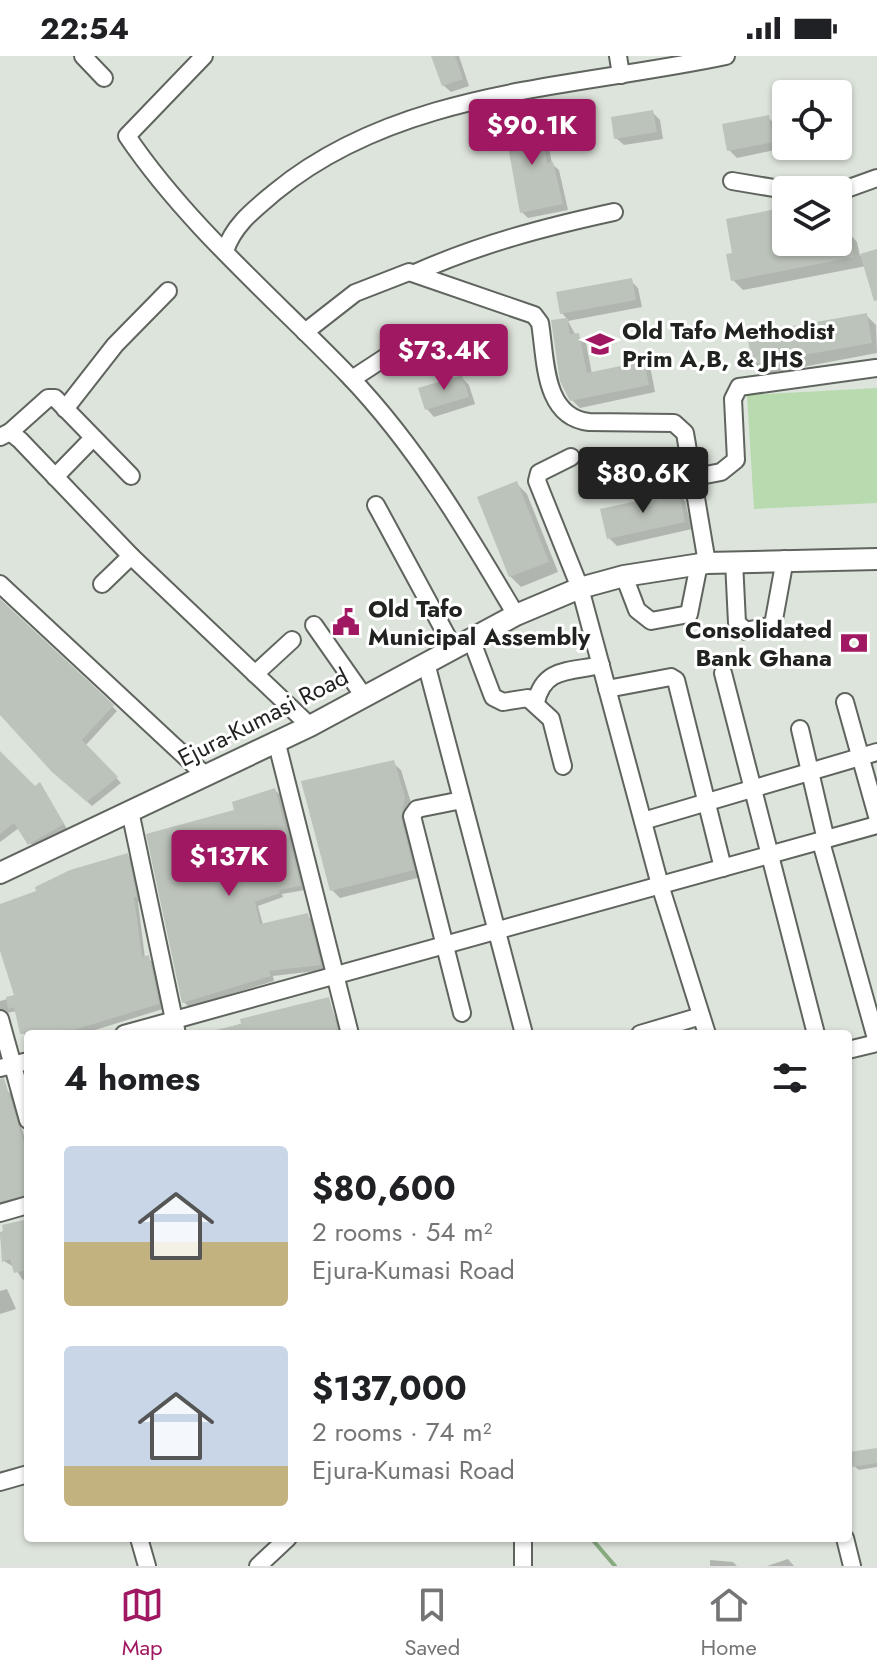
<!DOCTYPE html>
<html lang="en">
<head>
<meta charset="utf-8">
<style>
  :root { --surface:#fff; --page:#f6f6f6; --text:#202124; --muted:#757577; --line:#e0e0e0; --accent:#a11862 }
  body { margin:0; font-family:Jost,sans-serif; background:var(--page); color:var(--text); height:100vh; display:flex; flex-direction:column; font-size:30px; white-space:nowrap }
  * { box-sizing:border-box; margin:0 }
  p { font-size:26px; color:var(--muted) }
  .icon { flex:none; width:44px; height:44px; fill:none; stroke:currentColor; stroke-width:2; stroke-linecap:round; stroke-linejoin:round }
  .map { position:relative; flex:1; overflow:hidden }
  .panel { position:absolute; left:24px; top:974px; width:828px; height:512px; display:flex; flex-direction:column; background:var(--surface); border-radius:8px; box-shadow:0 2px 6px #0004 }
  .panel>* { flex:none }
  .fabs { position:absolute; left:772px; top:24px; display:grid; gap:16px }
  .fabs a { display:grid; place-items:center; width:80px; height:80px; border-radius:8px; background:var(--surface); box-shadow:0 2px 6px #0004; font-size:40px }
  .price { position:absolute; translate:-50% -68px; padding:0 18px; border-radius:8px; background:var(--accent); color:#fff; font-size:26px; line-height:52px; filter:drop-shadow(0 2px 4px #0008) }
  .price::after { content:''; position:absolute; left:50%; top:48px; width:24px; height:18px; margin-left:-12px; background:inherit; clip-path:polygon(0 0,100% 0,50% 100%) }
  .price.selected { background:#222; color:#fff }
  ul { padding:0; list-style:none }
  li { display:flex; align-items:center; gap:24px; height:200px; padding:0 40px }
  li span { display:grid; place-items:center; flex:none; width:224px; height:160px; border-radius:8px; color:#555 }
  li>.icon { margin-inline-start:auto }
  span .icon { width:96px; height:96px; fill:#fffc; stroke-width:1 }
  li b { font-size:34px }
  h2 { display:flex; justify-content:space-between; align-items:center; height:96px; padding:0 40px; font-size:34px }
  .status { display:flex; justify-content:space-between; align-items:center; height:56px; padding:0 40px; background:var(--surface); direction:ltr }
  .status svg { height:22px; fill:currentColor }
  .menu { display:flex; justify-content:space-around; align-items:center; height:112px; border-top:2px solid var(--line); background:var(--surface); font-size:22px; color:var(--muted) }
  .menu a { display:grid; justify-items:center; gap:4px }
  .menu .selected { color:var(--accent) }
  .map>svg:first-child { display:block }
  .green { fill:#b8daaf }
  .shadow { fill:#0003; fill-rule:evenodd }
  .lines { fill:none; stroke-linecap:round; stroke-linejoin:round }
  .stream { stroke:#87aa7f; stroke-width:4 }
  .building { fill:#bcc3ba; fill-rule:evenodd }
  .minor-casing { stroke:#5f655e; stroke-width:20 }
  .major-casing { stroke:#5f655e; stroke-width:24 }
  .minor { stroke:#fff; stroke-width:16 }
  .major { stroke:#fff; stroke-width:20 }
  .labels { text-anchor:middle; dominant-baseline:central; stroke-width:6; stroke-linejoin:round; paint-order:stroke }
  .poi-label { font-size:24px; font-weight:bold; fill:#212320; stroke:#fff; text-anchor:start }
  .street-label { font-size:24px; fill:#212320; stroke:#fff }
</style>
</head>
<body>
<div class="status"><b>22:54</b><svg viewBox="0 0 49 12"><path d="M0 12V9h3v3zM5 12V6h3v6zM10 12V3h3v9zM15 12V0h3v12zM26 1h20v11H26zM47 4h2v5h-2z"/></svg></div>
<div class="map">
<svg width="877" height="1510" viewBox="0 0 877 1510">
  <rect width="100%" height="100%" fill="#dde4db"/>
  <path class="green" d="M877,332v115l-123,6 -7,-114z"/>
  <g class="shadow">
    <path d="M434,0h25l10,30 -18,6 -8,-7z"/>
    <path d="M652,56l8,8 3,19 -39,6 -8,-7z"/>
    <path d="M768,62l8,7 4,24 -43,9 -8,-8z"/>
    <path d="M539,64l6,6 7,38 7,6 9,40 -40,8 -6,-6z"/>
    <path d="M838,77l5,1 4,16h-10z"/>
    <path d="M786,153v33h52v-8l10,-2 9,10 3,14 17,-5v50l-11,-35 -123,24 -10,-10 2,-26z"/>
    <path d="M631,225l7,7 4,19 -74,14 8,15 10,7 6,31 51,-11 8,8 4,21 -75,16 -8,-8 -19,-78 15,-2 -6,-7z"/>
    <path d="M866,259l10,10 1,28 -112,21 -11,-11z"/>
    <path d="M461,321l8,8 6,19 -41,13 -7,-8z"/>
    <path d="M517,428l10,10 31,78 -37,15 -11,-11z"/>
    <path d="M678,438l7,7 7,28 -75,17 -8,-8z"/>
    <path d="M0,546l117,109 -32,35 36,37 -29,23 -33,-30 -59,-63z"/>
    <path d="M0,698l35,35 9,1 23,39 -32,20 -16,-21 -19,14z"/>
    <path d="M393,707l8,7 11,36 9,71 -81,21 -8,-8z"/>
    <path d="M275,734l5,5 25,95 -23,4 1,3 -25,9 5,19 45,-9 4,4 13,50 -52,6 1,5 -85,26 -5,-5 -36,-166 89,-25zM275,777l5,21 -33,10 -7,-21z"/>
    <path d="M127,799l5,4 8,42 -2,1 7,56 8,4 10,47 -81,25h-54v12l-11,-35 -17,3v-13l16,-4 -16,-52v-39z"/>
    <path d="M328,944l14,34h-138z"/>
    <path d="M6,1034l5,4 17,55v52l-28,7v-117z"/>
    <path d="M28,1165v57l-5,2 -9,-13 -10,-6 -4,-27z"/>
    <path d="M7,1233l9,20 -16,5v-23z"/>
    <path d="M877,1394v17l-18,3 -5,-4z"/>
    <path d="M788,1503l6,7h-27z"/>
    <path d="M710,1504l23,2 4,4h-27z"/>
  </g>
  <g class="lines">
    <path class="stream" d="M591,1482l24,28"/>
  </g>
  <g class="building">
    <path d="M431,0h24l8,23 -21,7z"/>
    <path d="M653,54l4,22 -43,7 -3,-22z"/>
    <path d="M769,59l5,27 -47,9 -5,-27z"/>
    <path d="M540,62l7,45 6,-1 10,42 -43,9 -16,-89z"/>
    <path d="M786,151v35h52v-10l10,-2 6,27 -123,24 -5,-27 6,-1 -6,-34z"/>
    <path d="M877,193v51l-3,1 -14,-47z"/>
    <path d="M632,222l4,22 -76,14 -4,-22z"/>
    <path d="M867,257l5,30 -120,21 -5,-30z"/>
    <path d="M567,262l3,16 9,-1 8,40 57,-12 5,24 -79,16 -10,-20 -9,-61z"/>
    <path d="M462,319l7,22 -44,13 -7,-22z"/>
    <path d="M517,425l32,81 -40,15 -32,-80z"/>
    <path d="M679,436l6,30 -78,17 -7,-30z"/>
    <path d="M0,543l114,106 -32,35 36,37 -31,25 -35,-30 -52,-57z"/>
    <path d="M0,695l35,35 5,-4 24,42 -36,21 -14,-22 -14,11z"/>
    <path d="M394,704l11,37 -4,21 13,52 -84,21 -29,-110z"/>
    <path d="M275,732l26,98 -22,4 1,3 -25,9 5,22 48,-11 13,52 -52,6 2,5 -89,27 -36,-169 88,-24 -2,-8zM271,773l6,24 -32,10 -8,-25z"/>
    <path d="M128,797l9,44h-3l8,60 7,-2 10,49 -92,28 -1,-3 -15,5h-31l-6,-27 -6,2 -2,-12 8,-2 -14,-44v-47l36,-13 -1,-4 35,-17z"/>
    <path d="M329,941l10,37h-122l-1,-4 25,-6 -1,-5z"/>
    <path d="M4,1022l20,65 4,51 -28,8v-123z"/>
    <path d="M28,1163v51l-14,3 -4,-14 -8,3 -2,-30 3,-1 -1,-6z"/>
    <path d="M877,1392v15l-25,4 -3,-15z"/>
  </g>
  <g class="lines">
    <g class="minor-casing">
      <g id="minor">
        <path d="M83,0l21,22"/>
        <path d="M204,0l-77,80c61,90 147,162 222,240 68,71 118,156 167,239"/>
        <path d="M618,0l3,19"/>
        <path d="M732,125l54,9"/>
        <path d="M838,136l39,-14"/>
        <path d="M225,195c9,-27 30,-42 50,-59 125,-103 300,-104 451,-136"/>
        <path d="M415,217c65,-29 130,-46 199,-61"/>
        <path d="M305,276l50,-39 54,-21 125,43 6,8c6,36 3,94 49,99l85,1 11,10 22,130"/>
        <path d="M352,323l49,-32"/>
        <path d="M65,353l50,-64 53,-54"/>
        <path d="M10,376l38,-34h7l76,78"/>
        <path d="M0,381l10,-5 10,8 111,116 -29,28"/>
        <path d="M571,401l-32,16 -2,8 43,107 80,297 47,149"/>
        <path d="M55,421l37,-38"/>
        <path d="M695,421l26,-5 15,-12 -3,-61 6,-12 137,-19"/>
        <path d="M376,449l78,144"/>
        <path d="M131,500l179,170"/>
        <path d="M734,505l3,62 9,8 27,-6 12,-66"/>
        <path d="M624,520l13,34 14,11 38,-7 10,-50"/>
        <path d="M0,528l206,192"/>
        <path d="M314,569l49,70"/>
        <path d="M471,583l22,58 10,5 25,-4 23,21 12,47"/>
        <path d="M426,607l98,371"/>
        <path d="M723,617l93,361"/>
        <path d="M255,618l37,-34"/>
        <path d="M607,633l64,-12 5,3 47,188"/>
        <path d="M536,646c8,-35 34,-30 65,-37"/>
        <path d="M845,646l32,114"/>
        <path d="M800,673l26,111"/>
        <path d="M276,684l74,294"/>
        <path d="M130,755l47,223"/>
        <path d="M643,765l234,-69"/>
        <path d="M821,786l56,200"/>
        <path d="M462,957l-50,-197 5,-7 45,-9"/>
        <path d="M0,963l28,101"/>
        <path d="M124,978l753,-209"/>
        <path d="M640,978l61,-18"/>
        <path d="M848,994l29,-7"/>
        <path d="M0,1012l28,-7"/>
        <path d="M0,1157l28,-8"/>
        <path d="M0,1426l28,-8"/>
        <path d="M139,1482l8,28"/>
        <path d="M845,1482l7,28"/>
        <path d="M258,1510l30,-28"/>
        <path d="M523,1510v-28"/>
      </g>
    </g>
    <g class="major-casing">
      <path id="major" d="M0,817l310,-147 206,-111 64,-27 44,-12 83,-13 170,-4"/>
    </g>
    <use href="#minor" class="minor"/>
    <use href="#major" class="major"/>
  </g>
  <defs>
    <g id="school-bare" transform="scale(2.16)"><path d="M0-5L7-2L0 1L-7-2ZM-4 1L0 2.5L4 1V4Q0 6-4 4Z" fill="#a11862" stroke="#fff" stroke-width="2.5" paint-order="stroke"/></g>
    <g id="civic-bare" transform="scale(2.16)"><path d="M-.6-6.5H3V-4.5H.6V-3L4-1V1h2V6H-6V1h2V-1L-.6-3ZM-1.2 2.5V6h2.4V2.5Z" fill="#a11862" stroke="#fff" stroke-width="2.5" paint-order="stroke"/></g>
    <g id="bank-bare" transform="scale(2.16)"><path d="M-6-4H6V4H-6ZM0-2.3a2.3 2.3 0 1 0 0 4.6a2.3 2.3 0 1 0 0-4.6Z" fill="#a11862" stroke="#fff" stroke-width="2.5" paint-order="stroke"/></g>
  </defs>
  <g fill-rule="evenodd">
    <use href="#school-bare" x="600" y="288"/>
    <use href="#civic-bare" x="346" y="566"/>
    <use href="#bank-bare" x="854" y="587"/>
  </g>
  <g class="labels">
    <g class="poi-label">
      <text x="622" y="274">Old Tafo Methodist<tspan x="622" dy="28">Prim A,B, &amp; JHS</tspan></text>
      <text x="368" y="552">Old Tafo<tspan x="368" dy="28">Municipal Assembly</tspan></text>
      <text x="832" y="573" text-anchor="end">Consolidated<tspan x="832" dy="28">Bank Ghana</tspan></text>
    </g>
    <g class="street-label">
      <text transform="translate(263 661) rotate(-27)">Ejura-Kumasi Road</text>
    </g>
  </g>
</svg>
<div class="fabs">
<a><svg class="icon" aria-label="locate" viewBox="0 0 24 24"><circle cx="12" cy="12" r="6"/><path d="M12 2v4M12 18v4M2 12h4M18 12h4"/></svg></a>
<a><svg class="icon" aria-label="layers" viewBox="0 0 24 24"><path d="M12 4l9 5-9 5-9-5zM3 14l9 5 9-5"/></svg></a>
</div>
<b class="price" style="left:532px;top:111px">$90.1K</b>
<b class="price" style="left:444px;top:336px">$73.4K</b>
<b class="price selected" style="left:643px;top:459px">$80.6K</b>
<b class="price" style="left:229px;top:842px">$137K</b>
<section class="panel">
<h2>4 homes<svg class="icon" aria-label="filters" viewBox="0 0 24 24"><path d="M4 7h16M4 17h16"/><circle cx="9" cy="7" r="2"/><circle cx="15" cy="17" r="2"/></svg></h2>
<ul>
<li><span style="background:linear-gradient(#c9d6e8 60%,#c2b280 0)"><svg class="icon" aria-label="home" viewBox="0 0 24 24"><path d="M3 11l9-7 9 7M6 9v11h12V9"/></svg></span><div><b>$80,600</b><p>2 rooms · 54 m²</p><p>Ejura-Kumasi Road</p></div></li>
<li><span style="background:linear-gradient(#c9d6e8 75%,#c2b280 0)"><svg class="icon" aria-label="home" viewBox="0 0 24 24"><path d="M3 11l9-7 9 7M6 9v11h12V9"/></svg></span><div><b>$137,000</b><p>2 rooms · 74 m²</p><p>Ejura-Kumasi Road</p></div></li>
</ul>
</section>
</div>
<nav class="menu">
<a class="selected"><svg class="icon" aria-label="map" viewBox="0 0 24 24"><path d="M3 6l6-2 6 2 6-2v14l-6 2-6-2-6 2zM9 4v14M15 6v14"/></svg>Map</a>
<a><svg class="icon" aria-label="saved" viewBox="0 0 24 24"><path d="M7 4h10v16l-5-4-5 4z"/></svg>Saved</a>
<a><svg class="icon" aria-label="home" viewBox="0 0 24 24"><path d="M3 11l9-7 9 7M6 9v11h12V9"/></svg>Home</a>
</nav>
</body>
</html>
